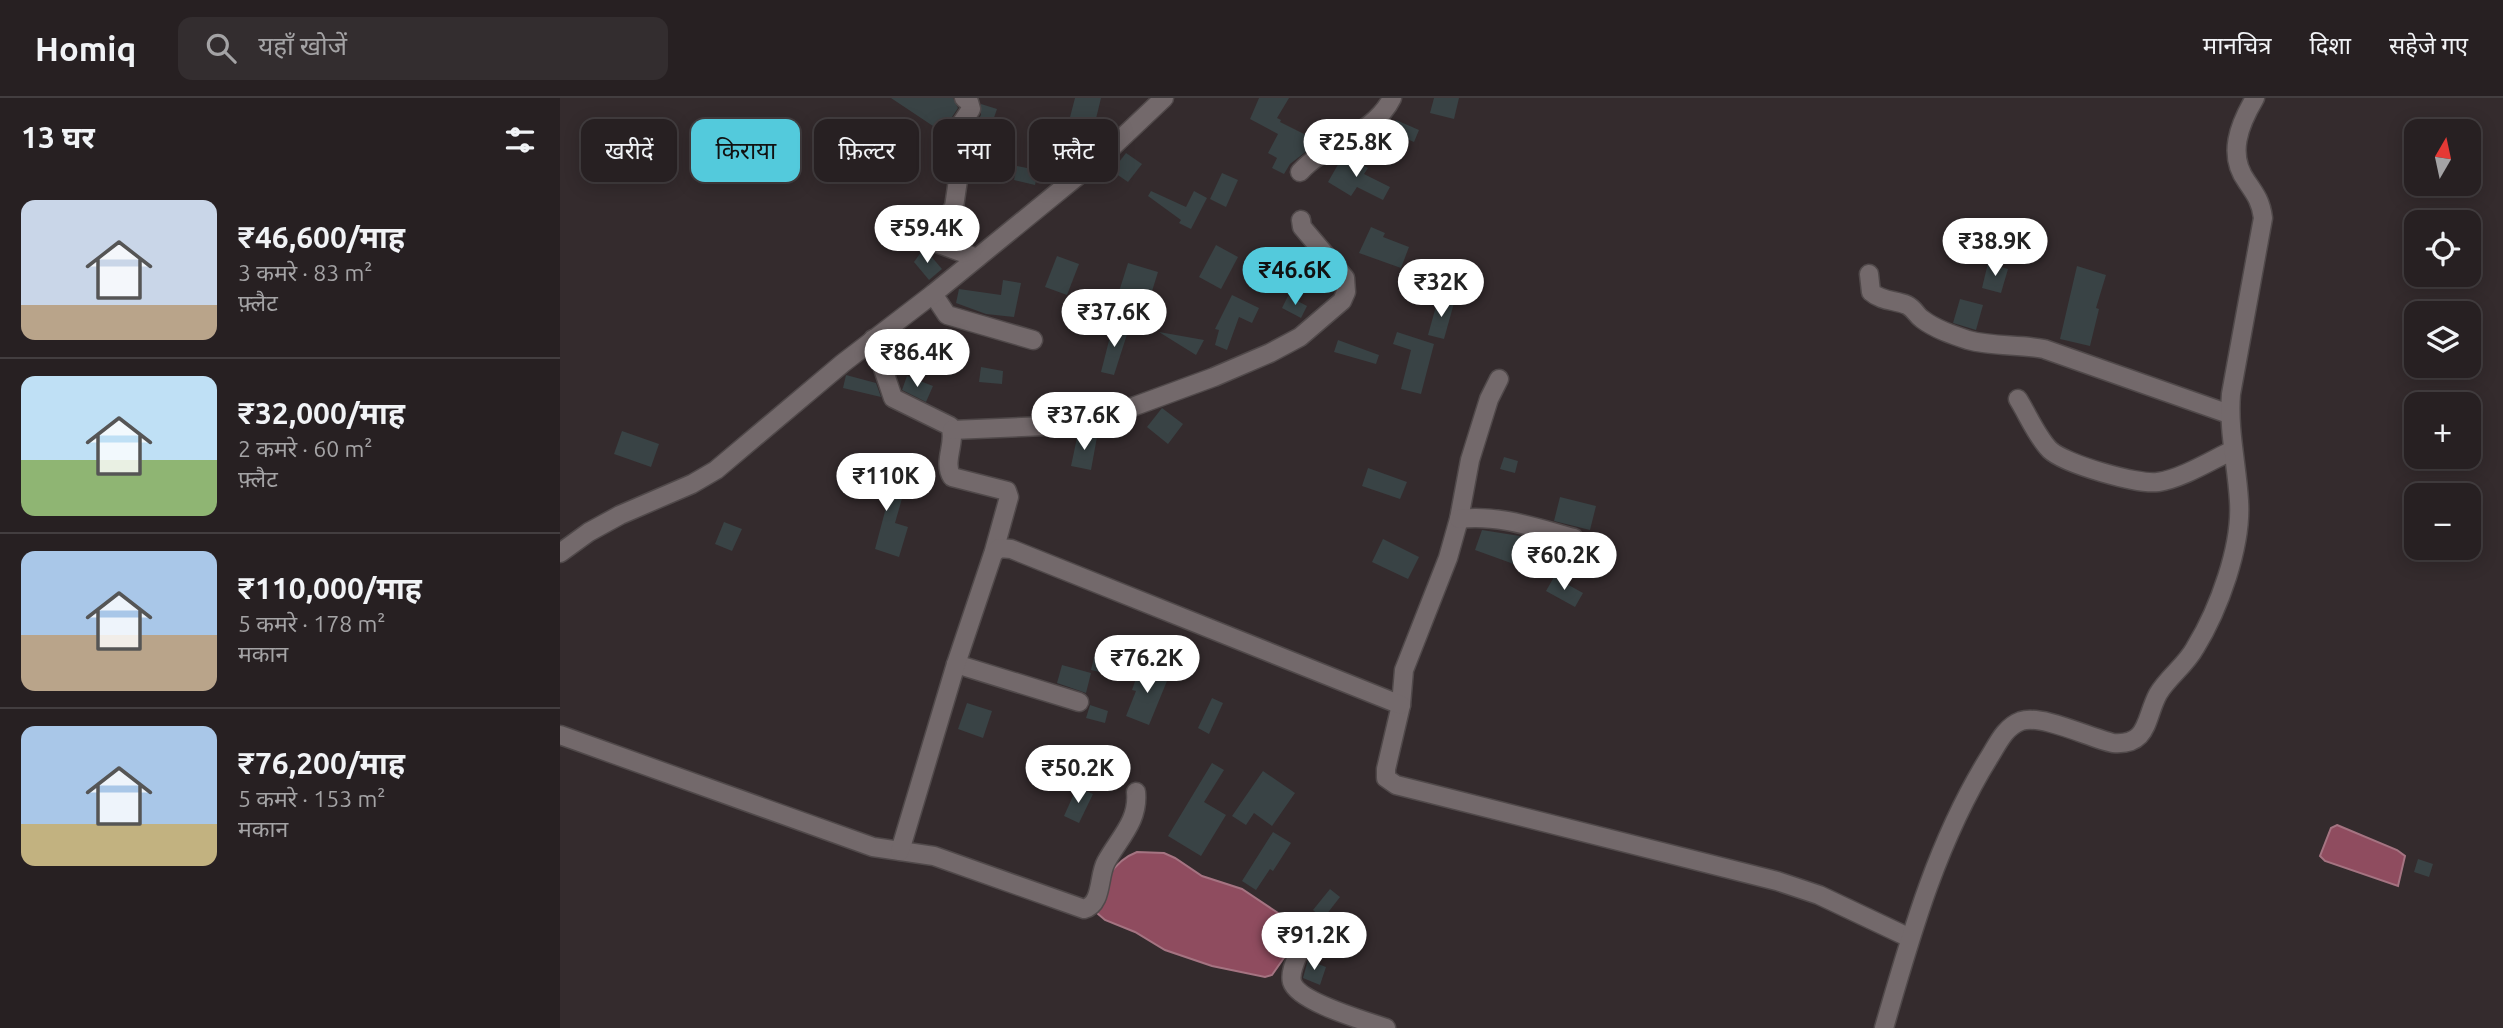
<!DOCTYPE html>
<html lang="hi">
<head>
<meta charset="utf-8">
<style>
  :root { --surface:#272022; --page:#332d2f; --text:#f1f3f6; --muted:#a4a3a5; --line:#433e40; --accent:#53cadc }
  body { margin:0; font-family:Ubuntu,"Noto Sans Devanagari",sans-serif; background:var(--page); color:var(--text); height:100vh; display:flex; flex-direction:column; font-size:26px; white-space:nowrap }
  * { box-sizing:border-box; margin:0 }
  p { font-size:23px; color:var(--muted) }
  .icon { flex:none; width:38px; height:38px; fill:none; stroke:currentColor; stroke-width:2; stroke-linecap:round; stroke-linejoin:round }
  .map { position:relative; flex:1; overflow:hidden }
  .panel { display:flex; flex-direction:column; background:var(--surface); width:560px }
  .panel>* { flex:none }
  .top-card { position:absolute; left:21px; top:21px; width:665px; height:63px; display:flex; gap:14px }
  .needle { width:46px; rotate:9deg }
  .tools { position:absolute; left:1844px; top:21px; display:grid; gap:14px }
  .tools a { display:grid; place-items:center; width:77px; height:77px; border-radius:14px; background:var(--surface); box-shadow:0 4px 18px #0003,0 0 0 2px var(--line); font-size:35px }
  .price { position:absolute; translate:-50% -60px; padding:0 16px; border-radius:24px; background:#fff; color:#222; font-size:23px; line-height:46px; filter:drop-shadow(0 2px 4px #0008) }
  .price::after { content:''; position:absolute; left:50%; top:42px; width:21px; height:16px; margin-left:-10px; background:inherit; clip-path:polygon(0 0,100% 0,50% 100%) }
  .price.active { background:var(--accent); color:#111 }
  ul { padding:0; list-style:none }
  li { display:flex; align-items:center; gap:21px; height:175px; padding:0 21px }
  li+li { border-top:2px solid var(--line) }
  li span { display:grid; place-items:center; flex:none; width:196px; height:140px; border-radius:14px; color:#555 }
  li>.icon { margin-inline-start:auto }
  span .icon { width:84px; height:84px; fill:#fffc; stroke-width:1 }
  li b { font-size:30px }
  h2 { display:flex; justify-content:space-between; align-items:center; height:84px; padding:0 21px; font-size:30px }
  .pill { padding:0 24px; border-radius:14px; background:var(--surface); box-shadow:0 4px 18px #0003,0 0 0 2px var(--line); font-size:24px; line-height:63px }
  .pill.active { background:var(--accent); color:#111 }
  header { display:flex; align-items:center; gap:42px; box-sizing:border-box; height:98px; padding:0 35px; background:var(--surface); border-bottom:2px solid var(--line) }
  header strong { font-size:33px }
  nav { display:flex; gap:38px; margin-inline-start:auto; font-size:24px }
  .search { width:490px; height:63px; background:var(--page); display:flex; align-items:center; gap:18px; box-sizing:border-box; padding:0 24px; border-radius:14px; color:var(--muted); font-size:26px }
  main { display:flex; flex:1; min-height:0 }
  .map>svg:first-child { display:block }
  .water { fill:#8f4c5f; stroke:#a57482; stroke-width:2 }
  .building { fill:#394345 }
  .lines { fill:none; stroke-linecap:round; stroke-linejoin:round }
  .minor-casing { stroke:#50494a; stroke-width:21 }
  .minor { stroke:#73696b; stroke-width:18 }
</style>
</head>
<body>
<header>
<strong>Homiq</strong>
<div class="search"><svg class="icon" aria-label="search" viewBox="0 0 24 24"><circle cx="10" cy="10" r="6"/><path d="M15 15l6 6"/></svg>यहाँ खोजें</div>
<nav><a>मानचित्र</a><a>दिशा</a><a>सहेजे गए</a></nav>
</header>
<main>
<section class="panel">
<h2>13 घर<svg class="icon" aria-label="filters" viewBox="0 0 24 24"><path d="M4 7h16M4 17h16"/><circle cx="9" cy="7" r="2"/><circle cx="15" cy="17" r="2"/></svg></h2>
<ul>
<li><span style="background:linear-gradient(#c9d6e8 75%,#b9a48a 0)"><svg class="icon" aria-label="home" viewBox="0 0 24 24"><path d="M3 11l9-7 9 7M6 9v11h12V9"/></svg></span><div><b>₹46,600/माह</b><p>3 कमरे · 83 m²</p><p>फ़्लैट</p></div></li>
<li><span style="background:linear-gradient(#bfe0f5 60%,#8fb573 0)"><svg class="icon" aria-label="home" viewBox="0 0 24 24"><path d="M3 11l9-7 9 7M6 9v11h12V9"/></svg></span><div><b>₹32,000/माह</b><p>2 कमरे · 60 m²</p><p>फ़्लैट</p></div></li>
<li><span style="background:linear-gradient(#a9c7e8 60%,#b9a48a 0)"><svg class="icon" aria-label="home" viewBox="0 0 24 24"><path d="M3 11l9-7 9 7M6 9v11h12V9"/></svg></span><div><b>₹110,000/माह</b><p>5 कमरे · 178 m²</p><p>मकान</p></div></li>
<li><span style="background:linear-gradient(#a9c7e8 70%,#c2b280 0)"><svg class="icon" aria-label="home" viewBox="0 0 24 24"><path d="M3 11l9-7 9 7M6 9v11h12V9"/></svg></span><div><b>₹76,200/माह</b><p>5 कमरे · 153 m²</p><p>मकान</p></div></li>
</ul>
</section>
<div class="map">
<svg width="1943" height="930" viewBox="0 0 1943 930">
  <rect width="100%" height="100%" fill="#342b2d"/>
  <g class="water">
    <path d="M1777,727l60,25 8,6 -7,30 -73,-25 -5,-5 11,-28z"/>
    <path d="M577,754l27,1 11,5 27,18 40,13 42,28 8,12 -4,23 -16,23 -7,2 -53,-11 -47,-16 -30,-18 -30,-12 -8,-7c1,-26 16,-52 40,-61z"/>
  </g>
  <g class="building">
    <path d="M331,0h62l5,10 -16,24z"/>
    <path d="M515,0h26l-7,29 -25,-6z"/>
    <path d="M699,0h30l-12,20 4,2 -1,2 34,17 -6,11 -18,14 -6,10 -12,-6 5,-10 -9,-5 10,-19 -28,-15z"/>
    <path d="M874,0h25l-5,21 -24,-6z"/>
    <path d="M421,6l16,5 -9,26 4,1 -7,24 -19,-5 -3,-11 18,-29z"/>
    <path d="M836,22l23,10 -5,12 -23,-10z"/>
    <path d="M475,37l18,4 -7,26 -6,-2 -5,22 -21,-5 3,-14 10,2z"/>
    <path d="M566,55l16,11 -14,18 -16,-11z"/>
    <path d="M784,56l24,14 -4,6 26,13 -7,13 -26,-13 -6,9 -23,-14z"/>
    <path d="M662,75l16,7 -12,27 -16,-8z"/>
    <path d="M591,93l35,16 8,-16 13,7 -16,31 -12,-6 2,-3 -33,-24z"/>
    <path d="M811,129l14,6 -2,4 26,10 -8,21 -42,-15z"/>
    <path d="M656,147l22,12 -17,32 -22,-12z"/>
    <path d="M727,149l20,7 -7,20 -20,-7z"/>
    <path d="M364,150l18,21 -13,11 -15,-18z"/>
    <path d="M497,158l22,8 -12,31 -22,-8z"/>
    <path d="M568,165l30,9 -11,35 -30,-9z"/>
    <path d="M1428,165l20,6 -7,24 -19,-5z"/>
    <path d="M1517,168l29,9 -10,33 3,1 -9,37 -30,-7z"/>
    <path d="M443,182l18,3 -7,34 -28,-3 -30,-11 3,-14 42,6z"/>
    <path d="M672,197l27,13 -7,15 -13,-6 -12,33 -12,-5 4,-15 -4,-1z"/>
    <path d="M728,198l19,10 -6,12 -19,-10z"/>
    <path d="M878,201l16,4 -10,36 -16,-4z"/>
    <path d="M1400,201l23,6 -7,25 -23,-7z"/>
    <path d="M553,227l16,3 -15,47 -13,-3z"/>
    <path d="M599,234l45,8 -8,15z"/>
    <path d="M837,234l37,12 -13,50 -20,-5 10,-39 -18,-6z"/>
    <path d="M778,242l41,15 -3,9 -42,-12z"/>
    <path d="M347,247l11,2 -4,19 -11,-2z"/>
    <path d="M421,269l22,4 -1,13 -23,-2z"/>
    <path d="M286,277l30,8 5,14 -38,-9z"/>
    <path d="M347,278l26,10 -7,16 -24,-12z"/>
    <path d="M602,310l21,16 -15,20 -21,-17z"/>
    <path d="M62,333l37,13 -8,23 -37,-13z"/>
    <path d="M518,335l19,4 -6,33 -20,-4z"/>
    <path d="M944,359l14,4 -3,12 -15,-4z"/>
    <path d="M808,370l39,14 -7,17 -38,-13z"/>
    <path d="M300,375l45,15 -10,35 13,4 -9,30 -24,-8 13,-49 -33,-10z"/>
    <path d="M1000,399l36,9 -6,24 -36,-9z"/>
    <path d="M164,424l18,7 -10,22 -17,-7z"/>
    <path d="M922,432l51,8 -11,29 -47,-17z"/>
    <path d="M823,441l36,18 -11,22 -36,-17z"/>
    <path d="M994,479l29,16 -8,14 -29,-16z"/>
    <path d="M534,559l13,3 -3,13 -13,-3z"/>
    <path d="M502,567l29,8 -5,20 -29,-10z"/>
    <path d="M580,569l29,9 -20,49 -23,-9 10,-25 -4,-1z"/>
    <path d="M652,600l11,5 -14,31 -11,-6z"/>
    <path d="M407,605l25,8 -9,27 -25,-9z"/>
    <path d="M530,607l18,6 -3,12 -19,-5z"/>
    <path d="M652,665l12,7 -20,32 22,13 -25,41 -33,-20z"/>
    <path d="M703,673l32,22 -23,33 -18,-13 -8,12 -14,-9z"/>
    <path d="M517,689l16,7 -14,29 -15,-7z"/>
    <path d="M713,734l18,11 -18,28 -3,-2 -14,21 -14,-9z"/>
    <path d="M1858,761l15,5 -4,13 -15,-5z"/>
    <path d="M770,791l10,8 -17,22 -10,-9z"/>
    <path d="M748,862l18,7 -6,18 -17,-7z"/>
  </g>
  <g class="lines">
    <g class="minor-casing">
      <g id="minor">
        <path d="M404,0l5,4 2,7 -18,27 -2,8 8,29 -5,34 -16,21 -3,8 4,8 38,14"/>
        <path d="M740,74c27,-30 73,-36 92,-74"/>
        <path d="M1309,176l2,18c10,9 24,8 36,13 8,4 9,10 15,14 13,10 31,16 46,21 25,7 51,4 76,9l185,65"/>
        <path d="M373,196l14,21 86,25"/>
        <path d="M313,241l20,59 57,28c7,16 -8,36 2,51l55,14 2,6 -15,54"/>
        <path d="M939,281l-10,20 -19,61 -11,59 -11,39 -44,112 -3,35 -15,64v9l10,7 32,8 349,88 42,14 91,43"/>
        <path d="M1458,301c10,16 19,38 32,51 15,14 88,35 108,32 23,-3 54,-22 75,-32"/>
        <path d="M392,332l93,-4 40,-5 50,-15 79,-29 56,-24 30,-16 42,-36 4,-9 -1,-14 -43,-51 -1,-7"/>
        <path d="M899,421c39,-5 77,9 115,19"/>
        <path d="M0,455l29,-21 31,-17 72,-31 24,-14 127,-107 90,-69 174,-142 57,-54"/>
        <path d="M396,566l123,38"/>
        <path d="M0,637l313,112 61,9 150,53c19,-5 14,-33 22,-47 13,-24 33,-41 30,-70"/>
        <path d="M340,753l56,-187 37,-110 6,-6 12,1 390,156"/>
        <path d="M742,847c-4,11 -13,26 -10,37 6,20 74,39 94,46"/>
        <path d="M1324,930c27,-94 54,-189 106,-272 8,-13 15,-29 31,-35 21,-7 69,17 92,22 36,3 32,-25 45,-49 10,-17 27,-28 37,-46 24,-39 47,-102 44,-147 -2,-36 -11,-71 -8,-107l32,-176c-2,-16 -7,-23 -16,-36 -20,-27 -8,-57 8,-84"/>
      </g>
    </g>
    <use href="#minor" class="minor"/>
  </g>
</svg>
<div class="tools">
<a><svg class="needle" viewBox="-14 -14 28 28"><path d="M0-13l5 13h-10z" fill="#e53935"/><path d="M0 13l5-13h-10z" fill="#a4a3a5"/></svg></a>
<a><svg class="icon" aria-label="locate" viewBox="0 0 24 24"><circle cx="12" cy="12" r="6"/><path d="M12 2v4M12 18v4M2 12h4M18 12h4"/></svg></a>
<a><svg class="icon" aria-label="layers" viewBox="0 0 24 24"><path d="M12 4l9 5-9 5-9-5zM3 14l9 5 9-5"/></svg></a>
<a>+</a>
<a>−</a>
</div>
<b class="price" style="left:796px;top:81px">₹25.8K</b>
<b class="price" style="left:367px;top:167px">₹59.4K</b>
<b class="price" style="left:1435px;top:180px">₹38.9K</b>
<b class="price active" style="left:735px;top:209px">₹46.6K</b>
<b class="price" style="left:881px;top:221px">₹32K</b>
<b class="price" style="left:554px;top:251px">₹37.6K</b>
<b class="price" style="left:357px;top:291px">₹86.4K</b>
<b class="price" style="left:524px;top:354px">₹37.6K</b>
<b class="price" style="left:326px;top:415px">₹110K</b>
<b class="price" style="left:1004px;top:494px">₹60.2K</b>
<b class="price" style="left:587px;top:597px">₹76.2K</b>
<b class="price" style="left:518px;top:707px">₹50.2K</b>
<b class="price" style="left:754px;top:874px">₹91.2K</b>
<div class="top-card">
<a class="pill">खरीदें</a>
<a class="pill active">किराया</a>
<a class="pill">फ़िल्टर</a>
<a class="pill">नया</a>
<a class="pill">फ़्लैट</a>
</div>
</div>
</main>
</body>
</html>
